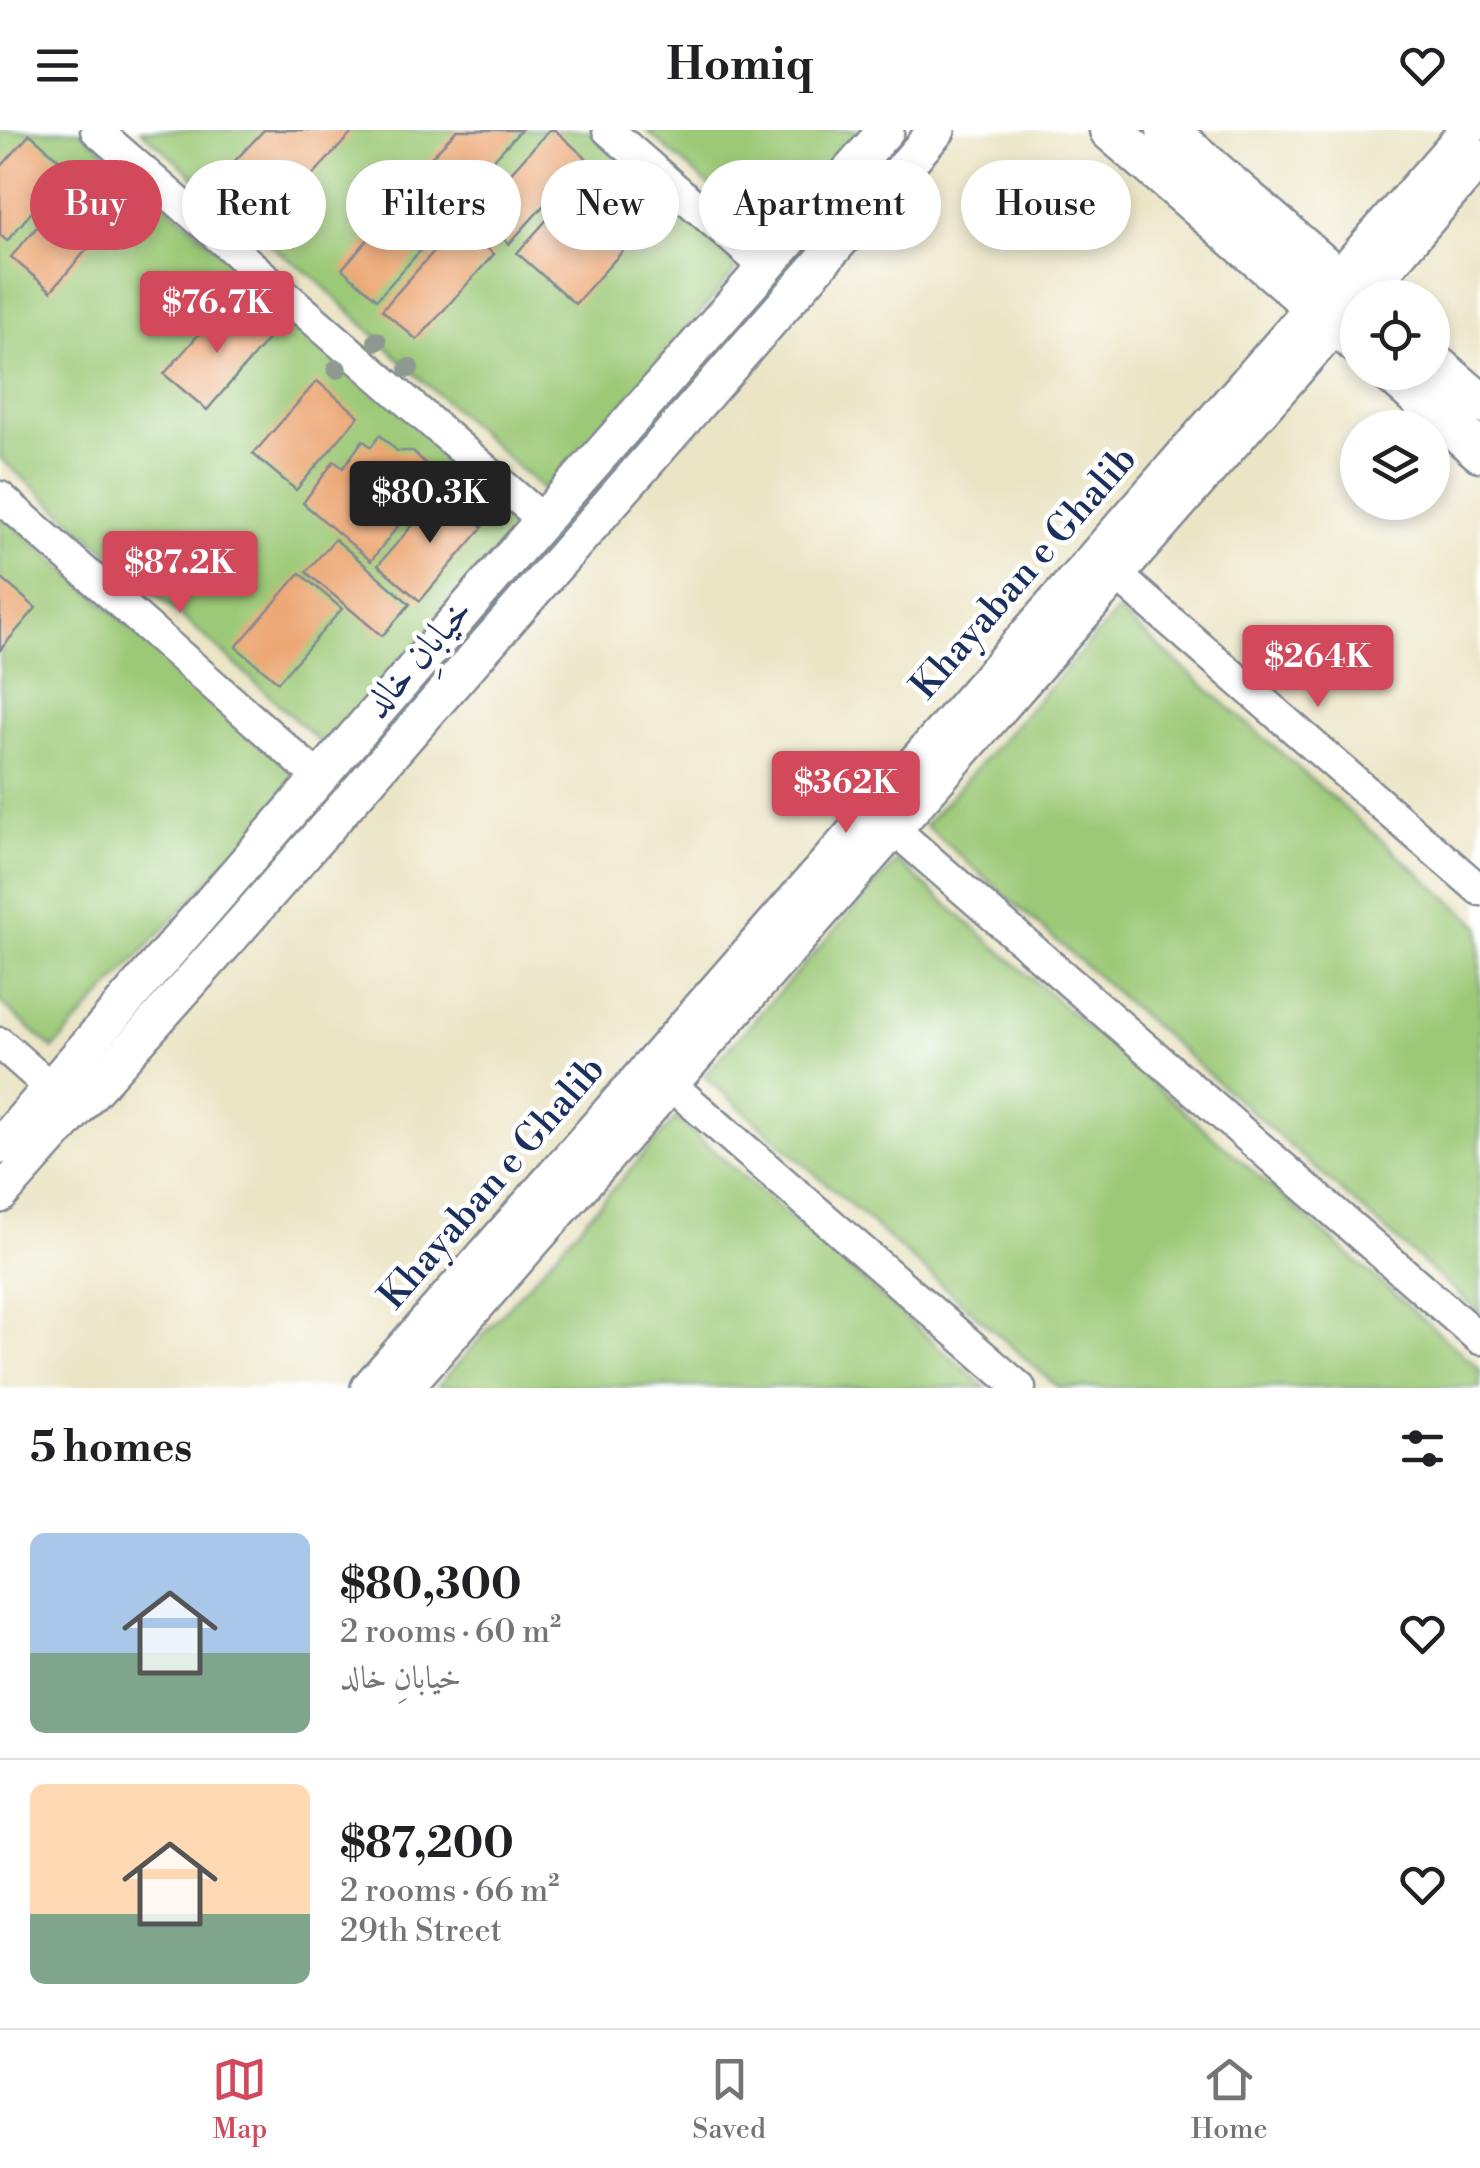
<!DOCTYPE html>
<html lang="en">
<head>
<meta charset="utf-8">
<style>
  :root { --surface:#fff; --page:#f2f2f2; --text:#202124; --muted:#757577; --line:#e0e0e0; --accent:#d1495b }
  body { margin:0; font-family:"Libre Bodoni",Amiri,serif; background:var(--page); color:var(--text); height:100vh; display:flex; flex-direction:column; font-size:38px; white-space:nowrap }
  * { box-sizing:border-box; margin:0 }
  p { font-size:32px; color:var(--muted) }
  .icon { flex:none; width:55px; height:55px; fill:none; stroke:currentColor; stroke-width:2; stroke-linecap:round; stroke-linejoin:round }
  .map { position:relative; height:1258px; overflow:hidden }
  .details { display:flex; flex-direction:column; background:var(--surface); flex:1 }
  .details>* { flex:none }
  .hud { position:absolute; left:30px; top:30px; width:1420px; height:90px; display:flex; gap:20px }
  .fabs { position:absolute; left:1340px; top:150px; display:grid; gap:20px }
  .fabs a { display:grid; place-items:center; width:110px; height:110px; border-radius:50%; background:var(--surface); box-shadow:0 5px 15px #0003; font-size:50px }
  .price { position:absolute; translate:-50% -85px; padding:0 22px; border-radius:10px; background:var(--accent); color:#fff; font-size:32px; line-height:65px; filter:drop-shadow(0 2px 5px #0008) }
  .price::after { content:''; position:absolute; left:50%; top:60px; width:30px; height:22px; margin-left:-15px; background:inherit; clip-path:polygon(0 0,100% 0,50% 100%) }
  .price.selected { background:#222; color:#fff }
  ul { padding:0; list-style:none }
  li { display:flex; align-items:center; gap:30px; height:250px; padding:0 30px }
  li+li { border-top:2px solid var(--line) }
  li span { display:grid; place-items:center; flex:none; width:280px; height:200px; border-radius:15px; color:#555 }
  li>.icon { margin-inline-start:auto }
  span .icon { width:120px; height:120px; fill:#fffc; stroke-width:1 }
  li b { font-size:42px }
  h2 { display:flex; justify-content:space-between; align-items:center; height:120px; padding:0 30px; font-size:42px }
  .pill { padding:0 35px; border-radius:45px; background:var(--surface); box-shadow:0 5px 15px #0003; font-size:35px; line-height:90px }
  .pill.selected { background:var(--accent); color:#fff }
  header { display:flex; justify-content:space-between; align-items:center; height:130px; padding:0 30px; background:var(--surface); font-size:45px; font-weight:800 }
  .menu { display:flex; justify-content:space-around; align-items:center; height:140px; border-top:2px solid var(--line); background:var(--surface); font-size:28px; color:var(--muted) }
  .menu a { display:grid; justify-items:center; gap:5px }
  .menu .selected { color:var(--accent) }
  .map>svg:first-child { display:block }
  .green { fill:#9cc977; stroke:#5c7c6a; stroke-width:2.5 }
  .building { fill:#eca672 }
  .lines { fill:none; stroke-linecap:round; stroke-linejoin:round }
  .minor-casing { stroke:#838a92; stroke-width:35 }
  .tertiary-casing { stroke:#838a92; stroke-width:40 }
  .secondary-casing { stroke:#838a92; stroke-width:45 }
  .minor { stroke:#fff; stroke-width:30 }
  .tertiary { stroke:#fff; stroke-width:35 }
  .secondary { stroke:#fff; stroke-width:40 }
  .tree { fill:#8e9a91 }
  .labels { text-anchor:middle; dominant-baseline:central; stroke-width:9; stroke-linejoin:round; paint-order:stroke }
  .street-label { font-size:38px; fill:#1b2f5e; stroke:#fff }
</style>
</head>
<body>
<header><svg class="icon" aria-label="menu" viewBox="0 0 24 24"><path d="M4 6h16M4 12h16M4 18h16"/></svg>Homiq<svg class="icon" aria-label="heart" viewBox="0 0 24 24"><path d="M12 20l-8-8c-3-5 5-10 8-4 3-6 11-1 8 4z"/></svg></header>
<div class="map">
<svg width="1480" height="1258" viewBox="0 0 1480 1258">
  <rect width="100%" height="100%" fill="#fff"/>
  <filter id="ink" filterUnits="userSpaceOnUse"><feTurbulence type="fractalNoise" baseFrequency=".01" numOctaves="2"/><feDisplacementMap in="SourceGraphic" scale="20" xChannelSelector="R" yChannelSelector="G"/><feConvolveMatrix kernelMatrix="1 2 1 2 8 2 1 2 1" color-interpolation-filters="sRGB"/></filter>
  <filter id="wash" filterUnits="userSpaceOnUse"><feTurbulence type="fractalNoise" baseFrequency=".0048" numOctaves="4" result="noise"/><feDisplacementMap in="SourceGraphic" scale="40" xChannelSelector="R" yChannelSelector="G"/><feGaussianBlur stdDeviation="2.25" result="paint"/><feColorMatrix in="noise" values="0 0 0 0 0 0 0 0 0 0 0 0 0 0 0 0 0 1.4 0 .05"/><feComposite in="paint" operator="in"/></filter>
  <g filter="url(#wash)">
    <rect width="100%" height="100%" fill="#ebe5c6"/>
    <g class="green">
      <path d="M0,0h80l448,387 -202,231 -105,-97 -221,-193z"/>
      <path d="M141,0h447l139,120 8,21 -89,108 -103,111 -144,-131 -83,-80 -44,-33z"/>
      <path d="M646,0h218l-97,107z"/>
      <path d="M0,383l303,265 -250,271 -53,-47z"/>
      <path d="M1118,481l362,315v387l-555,-488z"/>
      <path d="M897,731l583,508v19h-421l-355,-312z"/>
      <path d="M676,988l310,270 -548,-2z"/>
    </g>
    <g id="blocks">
      <g class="building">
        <path d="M264,0h82l5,4 -70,75 -49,-45z"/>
        <path d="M457,0h64l-64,69 -35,-32z"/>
        <path d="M549,0h6l31,28 -77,86 -35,-30z"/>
        <path d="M30,4l39,34 -62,73 -7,-6v-67z"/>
        <path d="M589,43l58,51 -72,80 -58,-51z"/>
        <path d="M419,52l35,31 -77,86 -35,-30z"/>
        <path d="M74,54l40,34 -63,73 -40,-34z"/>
        <path d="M459,93l35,31 -77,86 -35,-30z"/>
        <path d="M228,171l42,36 -63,73 -43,-36z"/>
        <path d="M317,251l42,35 -63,74 -43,-36z"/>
        <path d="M380,305l17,16h16l24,24 -66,86 -68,-58 31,-42 9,7 20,-28 8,7z"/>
        <path d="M441,362l42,35 -63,74 -42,-36z"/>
        <path d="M335,409l75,65 -28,32 -76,-64z"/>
        <path d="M300,443l42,36 -64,73 -42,-35z"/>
        <path d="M0,447l36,31 -36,42z"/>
      </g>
    </g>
  </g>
  <g filter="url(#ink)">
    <use href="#blocks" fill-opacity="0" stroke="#838a92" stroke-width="2.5"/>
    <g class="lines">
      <g class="minor-casing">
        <g id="minor">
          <path d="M96,0l447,390"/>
          <path d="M608,0l156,136"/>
          <path d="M0,367l320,282"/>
          <path d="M1117,445l363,315"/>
          <path d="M895,700l585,509"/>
          <path d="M0,913l51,45"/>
          <path d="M671,955l349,303"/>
        </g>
      </g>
      <g class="tertiary-casing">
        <g id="tertiary">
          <path d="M1360,168l120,-140"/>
          <path d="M0,1016l543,-626 343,-390"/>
          <path d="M0,1065l235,-263 702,-802"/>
          <path d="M369,1258l1099,-1258"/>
          <path d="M404,1258l948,-1082"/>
        </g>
      </g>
      <g class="secondary-casing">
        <g id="secondary">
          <path d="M1110,0l248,214"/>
          <path d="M1167,0l193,168"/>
          <path d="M1432,232l48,41"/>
          <path d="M1390,242l90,79"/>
        </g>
      </g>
      <use href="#minor" class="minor"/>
      <use href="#tertiary" class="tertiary"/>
      <use href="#secondary" class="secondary"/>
    </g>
    <g class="tree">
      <circle cx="251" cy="163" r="10"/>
      <circle cx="377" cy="211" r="10"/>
      <circle cx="409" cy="238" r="10"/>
      <circle cx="337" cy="239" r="10"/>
    </g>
  </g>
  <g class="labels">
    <g class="street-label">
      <text transform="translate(1024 443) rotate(-49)">Khayaban e Ghalib</text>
      <text transform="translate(418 528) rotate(-49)">خیابانِ خالد</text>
      <text transform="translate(492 1053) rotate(-49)">Khayaban e Ghalib</text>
    </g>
  </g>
</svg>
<div class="fabs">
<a><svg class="icon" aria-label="locate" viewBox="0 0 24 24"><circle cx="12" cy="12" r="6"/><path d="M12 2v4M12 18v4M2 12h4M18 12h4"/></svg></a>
<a><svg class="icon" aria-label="layers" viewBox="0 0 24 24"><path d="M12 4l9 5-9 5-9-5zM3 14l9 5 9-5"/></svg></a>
</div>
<b class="price" style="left:217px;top:226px">$76.7K</b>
<b class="price selected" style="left:430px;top:416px">$80.3K</b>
<b class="price" style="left:180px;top:486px">$87.2K</b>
<b class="price" style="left:1318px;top:580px">$264K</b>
<b class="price" style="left:846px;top:706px">$362K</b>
<div class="hud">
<a class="pill selected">Buy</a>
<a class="pill">Rent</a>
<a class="pill">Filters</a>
<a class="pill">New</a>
<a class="pill">Apartment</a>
<a class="pill">House</a>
</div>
</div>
<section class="details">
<h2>5 homes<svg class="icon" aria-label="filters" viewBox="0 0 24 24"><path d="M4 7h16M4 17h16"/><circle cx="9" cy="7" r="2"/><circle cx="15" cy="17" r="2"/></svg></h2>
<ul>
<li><span style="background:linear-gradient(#a9c7e8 60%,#7fa58c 0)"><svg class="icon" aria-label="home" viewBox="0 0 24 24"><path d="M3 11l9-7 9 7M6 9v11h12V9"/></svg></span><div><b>$80,300</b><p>2 rooms · 60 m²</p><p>خیابانِ خالد</p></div><svg class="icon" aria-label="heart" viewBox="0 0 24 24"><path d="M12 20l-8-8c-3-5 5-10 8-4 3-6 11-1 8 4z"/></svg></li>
<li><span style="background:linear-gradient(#ffd9b3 65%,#7fa58c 0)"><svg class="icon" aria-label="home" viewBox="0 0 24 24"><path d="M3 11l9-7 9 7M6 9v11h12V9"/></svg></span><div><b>$87,200</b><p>2 rooms · 66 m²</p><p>29th Street</p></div><svg class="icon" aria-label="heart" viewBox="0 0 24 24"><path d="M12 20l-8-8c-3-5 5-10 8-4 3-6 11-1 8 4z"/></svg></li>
</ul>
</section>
<nav class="menu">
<a class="selected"><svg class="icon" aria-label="map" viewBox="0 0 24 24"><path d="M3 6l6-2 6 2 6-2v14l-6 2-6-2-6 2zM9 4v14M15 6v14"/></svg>Map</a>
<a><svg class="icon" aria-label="saved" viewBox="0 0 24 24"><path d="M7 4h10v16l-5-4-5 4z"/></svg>Saved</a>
<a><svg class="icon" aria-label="home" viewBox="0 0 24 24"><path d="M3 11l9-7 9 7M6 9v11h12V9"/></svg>Home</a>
</nav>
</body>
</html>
